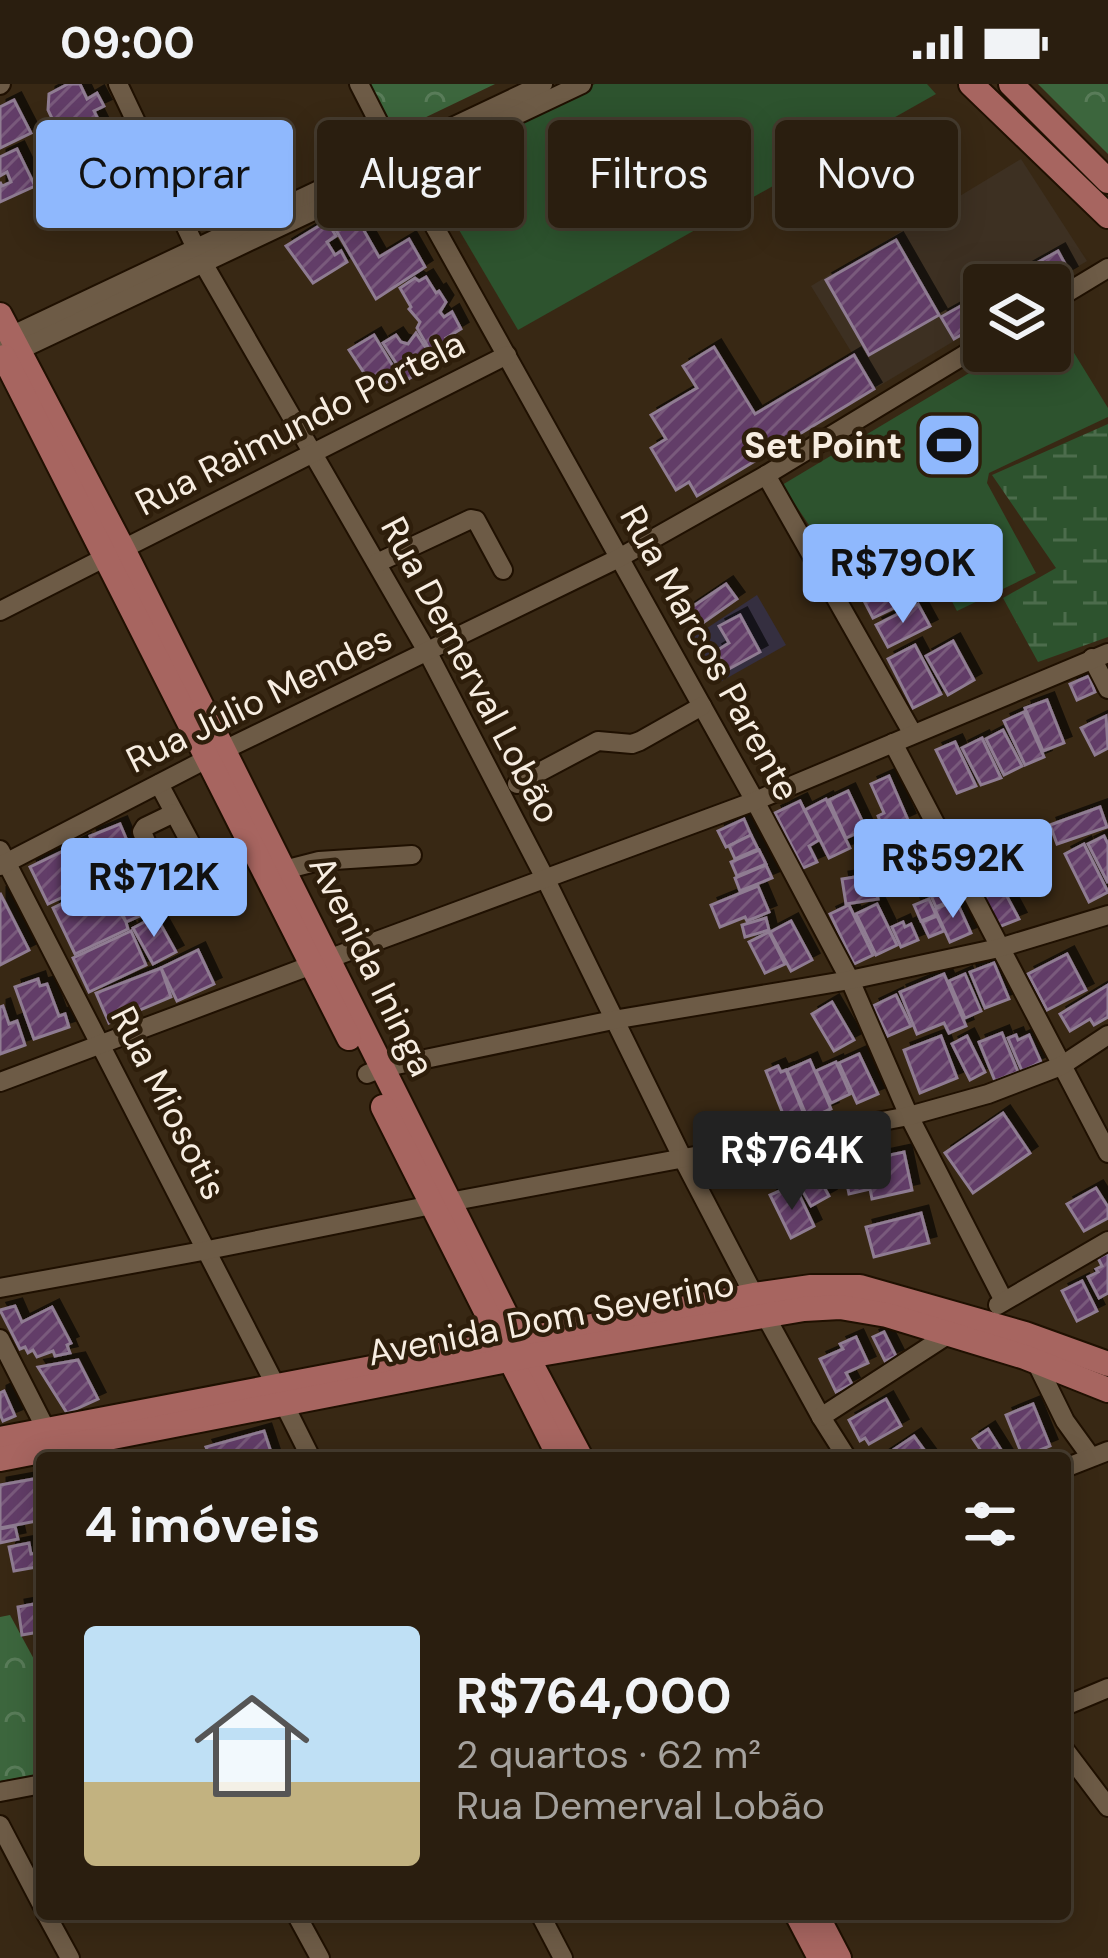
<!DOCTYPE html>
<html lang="pt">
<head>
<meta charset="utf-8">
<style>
  :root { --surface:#2a1e0f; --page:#362b1d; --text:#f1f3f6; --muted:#a5a29e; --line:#463c2f; --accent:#8fb8fd }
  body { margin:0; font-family:"DM Sans",sans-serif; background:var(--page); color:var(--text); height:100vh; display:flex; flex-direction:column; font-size:45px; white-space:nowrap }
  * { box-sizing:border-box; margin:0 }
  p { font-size:39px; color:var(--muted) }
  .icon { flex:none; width:66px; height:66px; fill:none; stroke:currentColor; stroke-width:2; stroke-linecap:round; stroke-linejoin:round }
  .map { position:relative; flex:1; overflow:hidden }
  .panel { position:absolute; left:36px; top:1368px; width:1035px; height:468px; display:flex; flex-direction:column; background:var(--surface); border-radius:12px; box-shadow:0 6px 30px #0003,0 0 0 3px var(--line) }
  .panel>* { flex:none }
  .top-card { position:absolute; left:36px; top:36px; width:1038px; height:108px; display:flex; gap:24px }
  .controls { position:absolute; left:963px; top:180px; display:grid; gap:24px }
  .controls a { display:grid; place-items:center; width:108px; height:108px; border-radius:12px; background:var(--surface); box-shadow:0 6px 30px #0003,0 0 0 3px var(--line); font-size:60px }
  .price { position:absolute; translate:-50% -102px; padding:0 27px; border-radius:12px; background:var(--accent); color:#111; font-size:39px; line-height:78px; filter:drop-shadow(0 3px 6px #0008) }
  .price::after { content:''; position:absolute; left:50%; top:72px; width:36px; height:27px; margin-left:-18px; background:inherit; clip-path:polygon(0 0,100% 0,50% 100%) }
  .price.on { background:#222; color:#fff }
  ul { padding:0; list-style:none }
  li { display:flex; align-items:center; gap:36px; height:300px; padding:0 48px }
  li+li { border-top:3px solid var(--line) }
  li span { display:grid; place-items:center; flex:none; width:336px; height:240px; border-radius:12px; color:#555 }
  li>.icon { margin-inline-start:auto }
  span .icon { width:144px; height:144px; fill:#fffc; stroke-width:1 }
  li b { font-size:51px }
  h2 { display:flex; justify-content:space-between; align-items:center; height:144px; padding:0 48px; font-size:51px }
  .pill { padding:0 42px; border-radius:12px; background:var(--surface); box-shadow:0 6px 30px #0003,0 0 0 3px var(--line); font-size:42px; line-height:108px }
  .pill.on { background:var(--accent); color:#111 }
  .status { display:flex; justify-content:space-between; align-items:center; height:84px; padding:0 60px; background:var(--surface); direction:ltr }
  .status svg { height:33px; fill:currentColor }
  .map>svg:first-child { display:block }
  .industrial { fill:#3d3022 }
  .education { fill:#352f40 }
  .green { fill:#2d532e }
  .forest { fill:url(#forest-crowns) }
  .wetland { fill:url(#wetland-marsh) }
  .building { fill:url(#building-hatch); stroke:#8f7c92; stroke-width:3; filter:url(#shadow) }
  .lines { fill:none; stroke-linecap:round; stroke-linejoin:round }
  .minor-casing { stroke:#1f1001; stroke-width:22 }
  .major-casing { stroke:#1f1001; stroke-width:28 }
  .minor { stroke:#6d5b46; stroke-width:18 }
  .major { stroke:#a76560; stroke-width:24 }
  .labels { text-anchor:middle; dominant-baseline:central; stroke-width:9; stroke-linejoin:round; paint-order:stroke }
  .street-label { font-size:36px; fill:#f7ede1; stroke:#2e1e0b }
  .poi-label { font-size:36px; font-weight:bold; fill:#f7ede1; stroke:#2e1e0b; text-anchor:end }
</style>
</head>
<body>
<div class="status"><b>09:00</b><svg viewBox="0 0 49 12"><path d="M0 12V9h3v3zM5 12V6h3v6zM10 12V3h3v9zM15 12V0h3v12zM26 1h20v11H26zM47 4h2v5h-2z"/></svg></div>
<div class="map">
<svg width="1108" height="1874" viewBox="0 0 1108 1874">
  <defs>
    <pattern id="forest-crowns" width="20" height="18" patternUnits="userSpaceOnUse" patternTransform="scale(3)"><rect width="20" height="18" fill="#3c663d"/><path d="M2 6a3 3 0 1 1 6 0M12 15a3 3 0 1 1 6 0" fill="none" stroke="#597c59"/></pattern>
    <pattern id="wetland-marsh" width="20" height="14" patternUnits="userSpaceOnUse" patternTransform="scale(3)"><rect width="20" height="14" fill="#2d532e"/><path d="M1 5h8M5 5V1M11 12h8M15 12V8" fill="none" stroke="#4c6c4c"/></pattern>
    <pattern id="building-hatch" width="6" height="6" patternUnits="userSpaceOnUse" patternTransform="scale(3)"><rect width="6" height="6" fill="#623e67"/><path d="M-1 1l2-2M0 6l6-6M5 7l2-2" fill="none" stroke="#795a7c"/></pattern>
    <filter id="shadow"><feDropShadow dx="7" dy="-7" stdDeviation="0" flood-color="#0009"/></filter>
  </defs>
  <rect width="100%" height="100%" fill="#382814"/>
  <path class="industrial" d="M1021,75l66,102 -40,24h-63v38l-110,66 -63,-103z"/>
  <path class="education" d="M757,511l29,50 -66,37 -28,-44z"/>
  <g class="green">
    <path d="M595,0h332l9,10 -418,236 -96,-163z"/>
    <path d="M1055,238l53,86v9l-119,56 -2,10 49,90 -79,38 -44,-83 -77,37 -54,-80 224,-134h44v-27z"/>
  </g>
  <g class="forest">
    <path d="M370,0h125l-100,48z"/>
    <path d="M1038,0h70v70z"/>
    <path d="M10,1531l32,59v100l-42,7v-164z"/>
  </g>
  <path class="wetland" d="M1108,340v213l-70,25 -35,-64 53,-30 -64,-93z"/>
  <g class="building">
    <path d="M68,0h12l7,15 10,-6 7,13 -10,5 8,16 -30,15 -15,-13 -9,-19 1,-16z"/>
    <path d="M14,16l17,33 -31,15v-41z"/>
    <path d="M17,65l18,37 -35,16v-20l2,4 9,-4 -4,-10 -7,4v-19z"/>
    <path d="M354,129l25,44 30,-18 16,28 -49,32 -43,-74z"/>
    <path d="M327,137l9,15 -9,6 8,13 6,-4 6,11 -34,21 -27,-37z"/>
    <path d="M896,156l43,75 -70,40 -43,-75z"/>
    <path d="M1058,167l12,22 -21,12h-51z"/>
    <path d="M426,193l10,16 3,-2 7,11 -6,10 4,5 8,-5 9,17 -15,9 9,14 -12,6 -4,-8 -6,2 -5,-5 -11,-19 3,-6 -11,-13 2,-2 -11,-19 15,-10 4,3z"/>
    <path d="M984,209v29l-30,17 -13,-22z"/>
    <path d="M416,249l19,29 -28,18 -24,-37 13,-8 5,7 7,2z"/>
    <path d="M374,251l25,41 -25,12 -25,-38z"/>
    <path d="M714,263l41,67 99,-59 20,34 -177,107 -8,-14 -13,8 -25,-42 15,-9 -15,-24 46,-27 -14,-22z"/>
    <path d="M892,461l12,23 -46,23 -12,-23z"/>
    <path d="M906,491l11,22 -44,21 -11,-21z"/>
    <path d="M726,500l11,15 -37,26 -11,-16z"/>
    <path d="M918,520l12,22 -42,21 -12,-22z"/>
    <path d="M740,531l20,37 -33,18 -11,-19 13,-8 -10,-17z"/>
    <path d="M953,557l21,39 -26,15 -22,-39z"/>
    <path d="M915,561l26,49 -28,14 -25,-49z"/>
    <path d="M1089,592l6,16 -18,8 -7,-16z"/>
    <path d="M1047,616l17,43 -21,8 -18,-43z"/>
    <path d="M1024,628l20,45 -19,8 -21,-44z"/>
    <path d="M1106,632l2,32 -13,7 -14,-27z"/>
    <path d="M1003,646l19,36 -18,9 -18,-36z"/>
    <path d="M982,654l19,40 -20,7 -19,-37z"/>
    <path d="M955,658l21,44 -19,7 -21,-43z"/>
    <path d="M889,692l19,44 -24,11 -6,-15 6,-3 -13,-29z"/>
    <path d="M848,707l18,38 -20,9 -17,-38z"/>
    <path d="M826,715l24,49 -21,10 -24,-48z"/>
    <path d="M800,717l19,39 -10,6 8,16 -14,6 -28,-55z"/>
    <path d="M1100,723l7,20 -50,17 -7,-19z"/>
    <path d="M744,735l7,16 -25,12 -8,-16z"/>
    <path d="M120,740l36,85 -30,13 -36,-86z"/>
    <path d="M900,748l2,6 12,-5 5,14 -44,15 -7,-19z"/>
    <path d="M751,751l7,14 -23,10 -6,-13z"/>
    <path d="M1104,752l4,8v39l-20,-39z"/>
    <path d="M84,757l19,37 -55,26 -18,-37z"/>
    <path d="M1084,760l24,48 -19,10 -24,-48z"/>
    <path d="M759,766l7,14 -29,12 -6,-14z"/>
    <path d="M918,767l5,11 -5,2 6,14 -30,11 -10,-25z"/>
    <path d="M766,781l6,13 -32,13 -5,-13z"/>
    <path d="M993,786l26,49 -23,9 -24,-49z"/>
    <path d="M874,790l4,25 -32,5 -4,-25z"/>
    <path d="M950,798l7,16 -21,9 -7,-16z"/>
    <path d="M103,800l23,38 2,7 -53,25 -22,-46z"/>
    <path d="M758,802l11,26 -22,9 -2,-4 -25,10 -9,-22z"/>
    <path d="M0,809l29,57 -29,15z"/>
    <path d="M929,815l7,16 -15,6 -7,-16z"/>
    <path d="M956,816l15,33 -21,9 -15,-33z"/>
    <path d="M877,820l20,41 -21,10 -20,-41z"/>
    <path d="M849,821l24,50 -19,9 -24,-50z"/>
    <path d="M156,832l20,36 -23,12 -20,-36z"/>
    <path d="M937,832l7,15 -15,6 -7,-15z"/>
    <path d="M766,834l3,12 -24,7 -3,-12z"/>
    <path d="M791,837l21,39 -21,11 -21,-39z"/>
    <path d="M903,838l2,5 6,-3 7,16 -17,7 -9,-20z"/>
    <path d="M131,847l15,34 -57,27 -16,-34z"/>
    <path d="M769,848l16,32 -20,9 -16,-31z"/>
    <path d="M198,866l16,34 -37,17 -16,-33z"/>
    <path d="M1067,870l19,36 -39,20 -19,-36z"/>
    <path d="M994,879l15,36 -24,9 -15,-36z"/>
    <path d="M161,884l10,29 -62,26 -13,-30z"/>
    <path d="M944,890l22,52 -17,7 -5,-10 -27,11 -17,-42z"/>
    <path d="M965,890l16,37 -16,7 -16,-37z"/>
    <path d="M38,895l2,7 7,-2 12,32 6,-2 4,13 -35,12 -19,-52z"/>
    <path d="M1108,901v32l-14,8 -4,-6 -20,12 -10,-17z"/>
    <path d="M896,911l15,31 -23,10 -15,-30z"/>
    <path d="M832,918l22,38 -20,11 -22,-37z"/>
    <path d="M3,922l6,18 8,-3 8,24 -25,9v-47z"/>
    <path d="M1002,949l16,39 -23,9 -16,-39z"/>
    <path d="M1016,951l2,5 11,-5 12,27 -19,9 -14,-33z"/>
    <path d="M941,952l16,42 -37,15 -16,-43z"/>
    <path d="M967,952l18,36 -15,8 -18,-36z"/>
    <path d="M859,970l19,40 -21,9 -18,-40z"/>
    <path d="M810,976l21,49 -23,10 -21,-49z"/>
    <path d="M836,978l14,32 -19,9 -15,-32z"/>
    <path d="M778,982l3,6 5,-2 17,42 -18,7 -19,-48z"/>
    <path d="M1003,1029l27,40 -57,40 -28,-40z"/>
    <path d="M904,1068l8,38 -40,9 -2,-10 -21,5 -6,-29z"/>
    <path d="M811,1080l18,32 -18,10 -18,-32z"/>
    <path d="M1096,1104l12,19v11l-24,13 -17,-27z"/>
    <path d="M784,1105l4,8 10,-5 16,34 -23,12 -21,-43z"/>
    <path d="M921,1129l8,30 -55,14 -8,-30z"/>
    <path d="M1108,1169v40l-9,5 -11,-21 10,-5 -2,-3 6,-3 -4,-8z"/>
    <path d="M1082,1197l15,30 -20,10 -15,-30z"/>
    <path d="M15,1222l7,16 30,-15 19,36 -4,2 3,8 -15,3 -2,-5 -16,6 -4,-7 -5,3 -3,-6 -5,2 -20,-39z"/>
    <path d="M884,1248l12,24 -11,5 -12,-24z"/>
    <path d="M856,1253l12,26 -22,10 6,11 -16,8 -16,-33 23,-10 -3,-5z"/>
    <path d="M78,1276l20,39 -31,14 -29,-46z"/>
    <path d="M4,1307l11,25 -12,5 -3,-7v-21z"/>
    <path d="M886,1315l15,27 -32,18 -4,-6 -5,3 -11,-21z"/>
    <path d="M1033,1320l17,42 -27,11 -17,-42z"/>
    <path d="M988,1345l17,27 -3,2h-16l-13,-19z"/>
    <path d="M264,1347l9,27h-62l-5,-11z"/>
    <path d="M914,1352l16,22h-49z"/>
    <path d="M39,1394l3,6v36l-42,8v-43z"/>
    <path d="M15,1442l3,13 -18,4v-14z"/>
    <path d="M29,1459l2,11 11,-2v16v-2l-28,5 -5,-24z"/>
    <path d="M34,1520l5,28 -17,3 -4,-28z"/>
  </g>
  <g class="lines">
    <g class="minor-casing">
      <g id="minor">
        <path d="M118,0l85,179 225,390 118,227 136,277 72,138"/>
        <path d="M359,0l44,86 352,631 95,179 59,136 95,185"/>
        <path d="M0,1l1,-1"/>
        <path d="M1050,219l58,-35"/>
        <path d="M0,257l543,-257"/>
        <path d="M11,270l571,-270"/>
        <path d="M766,391l147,259"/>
        <path d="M123,465l384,-194"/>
        <path d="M377,479l94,-44 5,1 27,50"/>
        <path d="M0,527l104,-53"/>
        <path d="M1092,574l16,31"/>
        <path d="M893,659l215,410"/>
        <path d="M159,700l48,90"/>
        <path d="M517,700l81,-43 34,3 8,-3 62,-35"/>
        <path d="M0,766l277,538"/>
        <path d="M0,782l224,-116 395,-192 147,-83 218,-132"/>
        <path d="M284,786l35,-9 93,-6"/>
        <path d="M167,806l-25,-58 3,-5 29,-14"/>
        <path d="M328,875l427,-158 353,-148"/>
        <path d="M367,990l15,-6 231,-48 237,-40 149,-32 109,-33"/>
        <path d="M0,998l312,-117"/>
        <path d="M449,1118l460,-86 79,-22 73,-28 47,-31"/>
        <path d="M0,1204l208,-38 224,-45"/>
        <path d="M998,1221l110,-64"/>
        <path d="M765,1231l56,102 26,41"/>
        <path d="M0,1255l50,98"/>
        <path d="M1036,1278l29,59 26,36"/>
        <path d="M285,1322l26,52"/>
        <path d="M821,1333l128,-83"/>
        <path d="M1065,1384l43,-17"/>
        <path d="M1065,1622l43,-18"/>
        <path d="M1065,1666l43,57"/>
        <path d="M0,1708l42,-8"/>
        <path d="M0,1741l42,80"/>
        <path d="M46,1830l24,44"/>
        <path d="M296,1830l24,44"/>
        <path d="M540,1830l23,44"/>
      </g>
    </g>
    <g class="major-casing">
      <g id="major">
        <path d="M971,0l137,132"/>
        <path d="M1011,0l97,97"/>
        <path d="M0,231l123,234 396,792 62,117"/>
        <path d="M4,273l345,681"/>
        <path d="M383,1023l177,351"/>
        <path d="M0,1355l754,-144 57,-8h49l165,47 83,30"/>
        <path d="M0,1375l528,-103 276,-47 36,-2 47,8 138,42 83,33"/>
        <path d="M797,1830l23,44"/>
        <path d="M816,1830l23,44"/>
      </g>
    </g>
    <use href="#minor" class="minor"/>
    <use href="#major" class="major"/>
  </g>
  <defs>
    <g id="stadium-square" transform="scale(3.45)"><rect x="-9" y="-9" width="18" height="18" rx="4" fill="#8fb8fd" stroke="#2e1e0b"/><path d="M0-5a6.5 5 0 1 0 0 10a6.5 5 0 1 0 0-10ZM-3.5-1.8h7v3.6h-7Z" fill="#111"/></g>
  </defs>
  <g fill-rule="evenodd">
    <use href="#stadium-square" x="949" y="361"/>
  </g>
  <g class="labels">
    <g class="street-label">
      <text transform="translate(300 339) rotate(-27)">Rua Raimundo Portela</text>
      <text transform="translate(710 569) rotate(61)">Rua Marcos Parente</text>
      <text transform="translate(471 586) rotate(62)">Rua Demerval Lobão</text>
      <text transform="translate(259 615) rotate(-26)">Rua Júlio Mendes</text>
      <text transform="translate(372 882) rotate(64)">Avenida Ininga</text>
      <text transform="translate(169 1019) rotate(63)">Rua Miosotis</text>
      <text transform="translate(551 1234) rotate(-11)">Avenida Dom Severino</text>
    </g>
    <g class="poi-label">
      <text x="902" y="361">Set Point</text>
    </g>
  </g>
</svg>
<div class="controls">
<a><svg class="icon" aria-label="layers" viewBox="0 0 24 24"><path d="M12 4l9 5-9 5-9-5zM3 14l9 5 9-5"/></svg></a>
</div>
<b class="price" style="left:903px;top:542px">R$790K</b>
<b class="price" style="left:953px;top:837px">R$592K</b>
<b class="price" style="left:154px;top:856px">R$712K</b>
<b class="price on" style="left:792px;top:1129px">R$764K</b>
<div class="top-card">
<a class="pill on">Comprar</a>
<a class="pill">Alugar</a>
<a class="pill">Filtros</a>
<a class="pill">Novo</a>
</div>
<section class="panel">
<h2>4 imóveis<svg class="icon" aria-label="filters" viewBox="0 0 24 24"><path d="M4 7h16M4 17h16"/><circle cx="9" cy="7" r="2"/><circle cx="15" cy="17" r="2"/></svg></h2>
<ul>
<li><span style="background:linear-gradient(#bfe0f5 65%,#c2b280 0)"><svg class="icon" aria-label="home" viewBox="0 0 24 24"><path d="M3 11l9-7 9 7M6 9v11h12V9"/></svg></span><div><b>R$764,000</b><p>2 quartos · 62 m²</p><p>Rua Demerval Lobão</p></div></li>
</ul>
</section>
</div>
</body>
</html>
